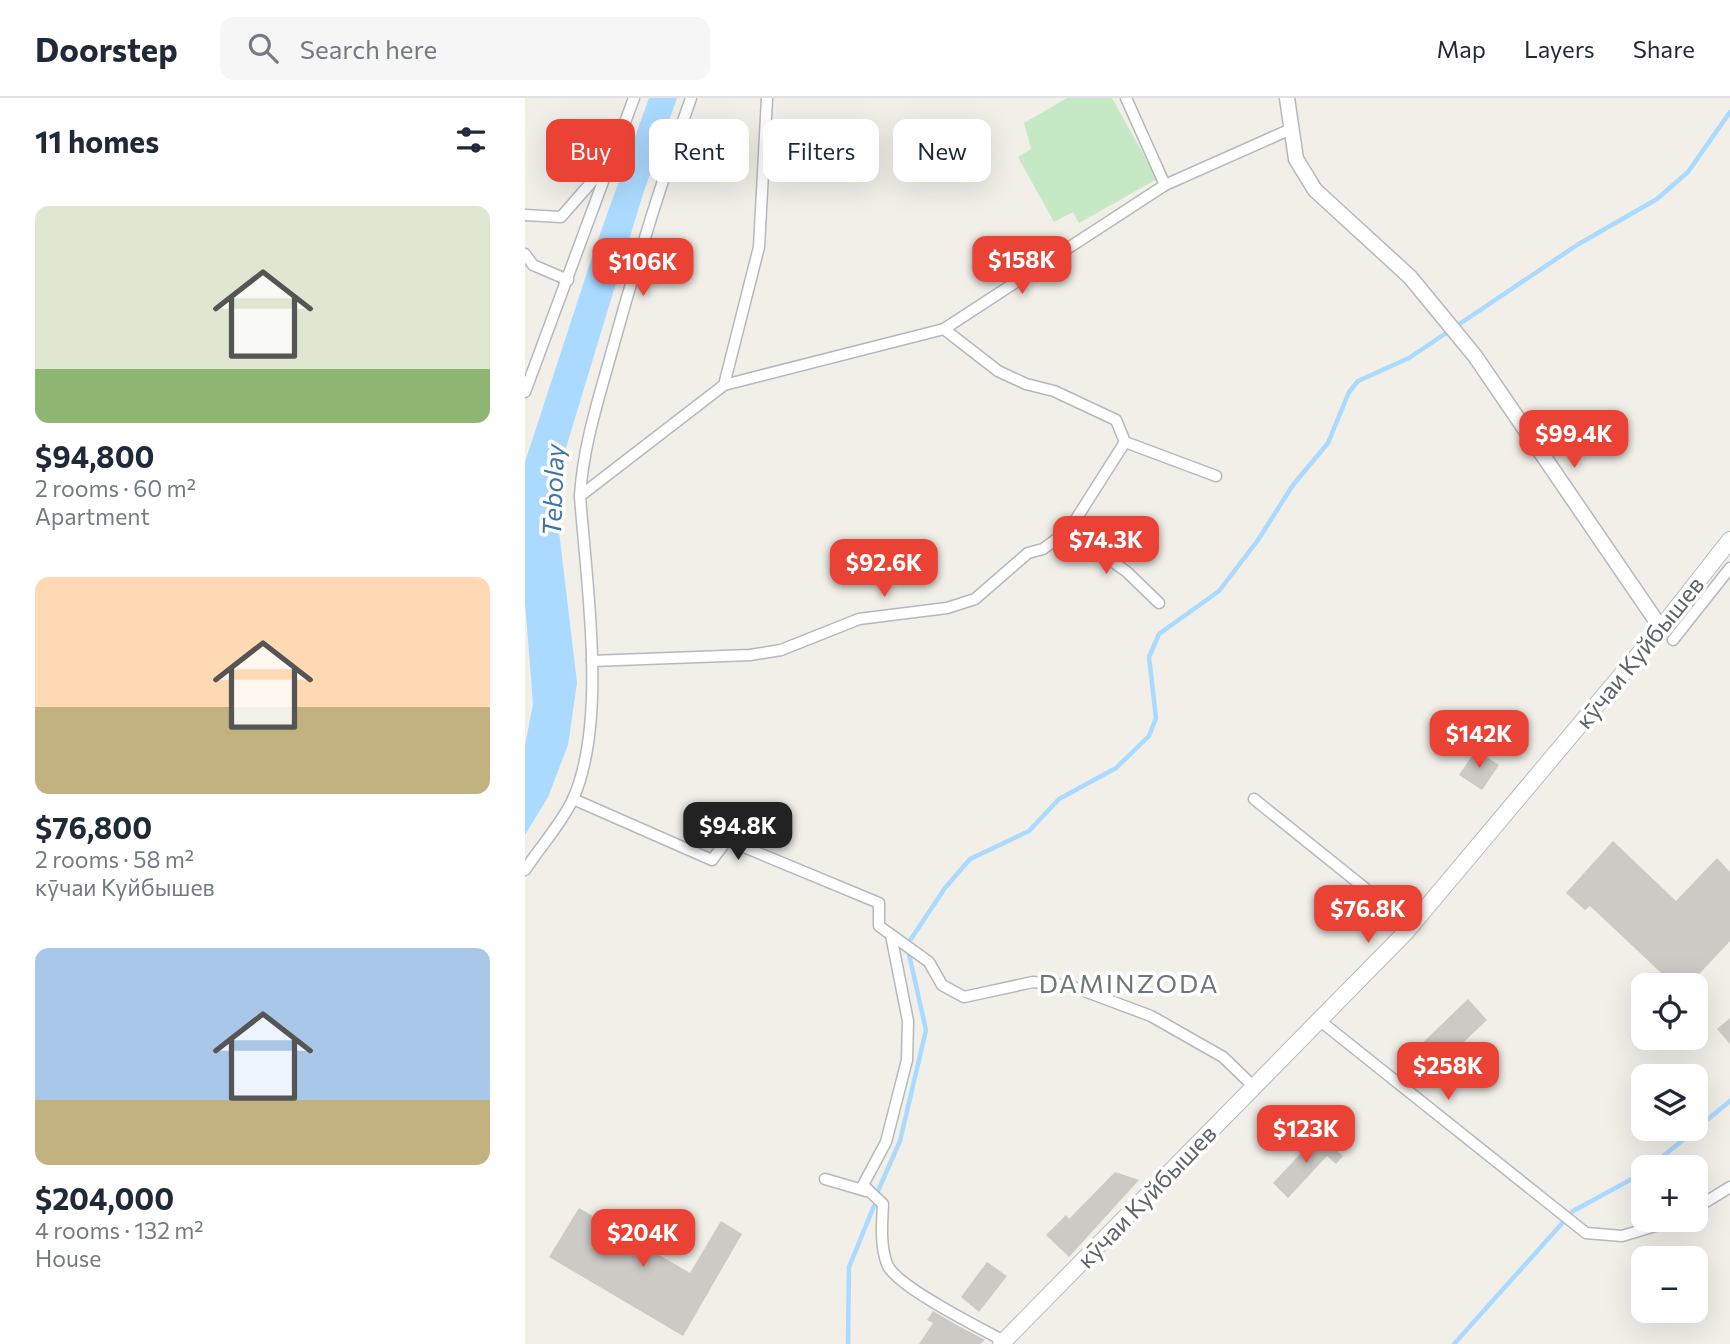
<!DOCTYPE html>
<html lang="en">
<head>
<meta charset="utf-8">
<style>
  :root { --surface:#fff; --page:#f6f6f7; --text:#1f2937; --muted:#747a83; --line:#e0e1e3; --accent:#ea4335 }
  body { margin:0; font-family:Commissioner,sans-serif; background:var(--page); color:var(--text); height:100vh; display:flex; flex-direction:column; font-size:26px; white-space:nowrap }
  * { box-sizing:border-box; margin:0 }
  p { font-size:23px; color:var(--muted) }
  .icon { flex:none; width:38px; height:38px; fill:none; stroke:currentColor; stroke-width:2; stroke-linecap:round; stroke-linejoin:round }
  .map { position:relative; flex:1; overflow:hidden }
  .panel { display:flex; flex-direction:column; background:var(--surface); width:525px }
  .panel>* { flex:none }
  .top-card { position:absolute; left:21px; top:21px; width:665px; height:63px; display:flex; gap:14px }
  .fabs { position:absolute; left:1106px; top:875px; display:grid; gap:14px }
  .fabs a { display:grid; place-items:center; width:77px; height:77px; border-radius:14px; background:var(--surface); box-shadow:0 7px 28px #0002; font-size:35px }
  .price { position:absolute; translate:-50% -60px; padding:0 16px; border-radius:14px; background:var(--accent); color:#fff; font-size:23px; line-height:46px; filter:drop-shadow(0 2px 4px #0008) }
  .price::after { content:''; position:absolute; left:50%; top:42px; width:21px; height:16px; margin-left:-10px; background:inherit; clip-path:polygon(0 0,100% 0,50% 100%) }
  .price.current { background:#222; color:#fff }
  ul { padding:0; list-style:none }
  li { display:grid; align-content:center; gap:14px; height:371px; padding:0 35px }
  li span { display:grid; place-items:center; height:217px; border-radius:14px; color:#555 }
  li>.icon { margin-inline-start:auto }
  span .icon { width:126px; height:126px; fill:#fffc; stroke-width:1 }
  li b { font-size:30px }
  h2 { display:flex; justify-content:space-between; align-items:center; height:84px; padding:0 35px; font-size:30px }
  .chip { padding:0 24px; border-radius:14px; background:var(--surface); box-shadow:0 7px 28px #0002; font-size:24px; line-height:63px }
  .chip.current { background:var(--accent); color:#fff }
  header { display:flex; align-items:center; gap:42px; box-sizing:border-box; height:98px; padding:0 35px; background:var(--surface); border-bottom:2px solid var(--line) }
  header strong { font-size:33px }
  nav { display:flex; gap:38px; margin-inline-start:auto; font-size:24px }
  .search { width:490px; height:63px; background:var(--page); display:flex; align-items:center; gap:18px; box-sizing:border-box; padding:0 24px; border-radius:14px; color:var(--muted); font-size:26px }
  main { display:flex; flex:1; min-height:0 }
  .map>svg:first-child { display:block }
  .green { fill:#c5e8c5 }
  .water { fill:#aadaff }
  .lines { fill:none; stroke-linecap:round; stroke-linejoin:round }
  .stream { stroke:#aadaff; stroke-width:4.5 }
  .building { fill:#cccac5 }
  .minor-casing { stroke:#b5b8bc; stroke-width:13 }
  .tertiary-casing { stroke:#b5b8bc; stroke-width:17 }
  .secondary-casing { stroke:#b6babf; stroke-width:18 }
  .minor { stroke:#fff; stroke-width:10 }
  .tertiary { stroke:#fff; stroke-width:14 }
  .secondary { stroke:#fff; stroke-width:16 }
  .labels { text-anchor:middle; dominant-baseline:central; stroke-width:7; stroke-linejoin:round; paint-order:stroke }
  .street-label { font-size:24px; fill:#5f6368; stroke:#fff }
  .water-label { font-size:26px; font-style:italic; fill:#4174aa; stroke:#fff }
  .neighbourhood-label { font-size:26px; letter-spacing:2px; fill:#70757a; stroke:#fff }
</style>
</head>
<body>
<header>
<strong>Doorstep</strong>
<div class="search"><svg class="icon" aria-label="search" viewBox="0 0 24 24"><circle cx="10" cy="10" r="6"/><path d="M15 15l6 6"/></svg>Search here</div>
<nav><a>Map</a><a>Layers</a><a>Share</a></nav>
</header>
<main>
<section class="panel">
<h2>11 homes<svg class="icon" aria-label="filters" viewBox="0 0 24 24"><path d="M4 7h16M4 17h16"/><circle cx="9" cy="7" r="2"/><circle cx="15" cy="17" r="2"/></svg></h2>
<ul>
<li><span style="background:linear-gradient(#dfe7d0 75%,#8fb573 0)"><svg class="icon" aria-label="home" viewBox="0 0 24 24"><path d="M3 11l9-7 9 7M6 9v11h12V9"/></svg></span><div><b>$94,800</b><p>2 rooms · 60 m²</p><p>Apartment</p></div></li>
<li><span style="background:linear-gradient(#ffd9b3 60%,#c2b280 0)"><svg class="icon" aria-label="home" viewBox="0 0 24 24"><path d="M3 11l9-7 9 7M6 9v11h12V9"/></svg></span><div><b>$76,800</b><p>2 rooms · 58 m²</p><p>кӯчаи Куйбышев</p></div></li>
<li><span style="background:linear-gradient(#a9c7e8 70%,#c2b280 0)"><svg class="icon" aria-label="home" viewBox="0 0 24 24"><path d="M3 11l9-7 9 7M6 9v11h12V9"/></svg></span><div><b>$204,000</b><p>4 rooms · 132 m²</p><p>House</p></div></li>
</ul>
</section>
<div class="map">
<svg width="1205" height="1246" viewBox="0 0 1205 1246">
  <rect width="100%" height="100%" fill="#f1efe8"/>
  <path class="green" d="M542,0h45l45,81 -78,44 -6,-11 -19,10 -36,-65 13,-8 -7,-26z"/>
  <path class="water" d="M124,0h28l-35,99 -83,274 -1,52 19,160 -9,62 -20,52 -23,38v-89l8,-42 -8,-102v-140l71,-217z"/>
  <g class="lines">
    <g class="stream">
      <path d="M1125,1069l80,-66"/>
      <path d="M353,1093l22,-50 26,-111 -17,-76v-12l36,-54 25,-29 59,-28 30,-32 57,-31 33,-32 7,-18 -7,-61 10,-23 60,-43 39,-51 35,-55 35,-42 21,-51 9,-11 51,-23 168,-113 80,-46 31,-27 42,-60"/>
      <path d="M323,1246l1,-77 25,-61"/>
      <path d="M929,1246l119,-133 70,-38"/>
    </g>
  </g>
  <g class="building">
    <path d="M951,652l23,15 -17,25 -23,-15z"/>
    <path d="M1088,743l63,60 41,-43 13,14v69l-41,44h-15l-84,-79 -5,4 -19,-17z"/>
    <path d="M943,901l19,21 -56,53 -19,-20z"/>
    <path d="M1205,920v26l-13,-15z"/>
    <path d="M794,1036l24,22 -7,8 -9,-8 -39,42 -15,-15z"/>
    <path d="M590,1074l24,8 -70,77 -23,-22 20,-20 3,4z"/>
    <path d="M54,1110l111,65 31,-52 21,13 -59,102 -134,-79z"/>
    <path d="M462,1164l20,14 -28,36 -18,-15z"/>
    <path d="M408,1213l22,13 30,16 -5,4h-61l14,-21 -6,-3z"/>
  </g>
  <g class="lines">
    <g class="minor-casing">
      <g id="minor">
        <path d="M601,0l39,87"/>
        <path d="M0,117l36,2 48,-55"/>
        <path d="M0,156l8,11 35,15"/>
        <path d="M419,231l54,42 28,13 28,7 62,29 9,22 91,34"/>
        <path d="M199,287l220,-56 221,-144 126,-56"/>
        <path d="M0,294l109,-294"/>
        <path d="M55,398c3,-49 18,-95 31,-142 24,-87 50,-171 80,-256"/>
        <path d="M544,432l58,42 32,31"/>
        <path d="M1148,542l57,-72"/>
        <path d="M67,563l158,-6 31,-5 78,-31 88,-11 28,-9 53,-46 15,-4 26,-19 56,-88"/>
        <path d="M48,701l139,61 15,-20 152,63v23l50,36 13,23 22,12 69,-15 38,4 80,30 72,41 31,30"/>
        <path d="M729,701l158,127"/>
        <path d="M0,772c15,-23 37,-47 48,-71 35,-79 13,-218 7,-303l144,-111 35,-138 8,-149"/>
        <path d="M366,837l17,86 -1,39 -21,82 -23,43 20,19c-1,20 -3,41 4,60 8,22 93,64 117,77"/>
        <path d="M794,922l267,213 36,3 53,-16"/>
        <path d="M300,1081l41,12"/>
        <path d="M1171,1110l34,-21"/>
      </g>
    </g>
    <g class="tertiary-casing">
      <path id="tertiary" d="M762,0l9,61 19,31 95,87 65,79 186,272"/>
    </g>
    <g class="secondary-casing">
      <path id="secondary" d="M476,1246l404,-411 256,-305 69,-88"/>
    </g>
    <use href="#minor" class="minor"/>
    <use href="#tertiary" class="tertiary"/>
    <use href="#secondary" class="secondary"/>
  </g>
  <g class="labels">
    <g class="street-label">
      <text transform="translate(1114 554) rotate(-51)">кӯчаи Куйбышев</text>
      <text transform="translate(621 1098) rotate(-46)">кӯчаи Куйбышев</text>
    </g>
    <g class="water-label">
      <text transform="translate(27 392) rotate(-88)">Tebolay</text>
    </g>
    <g class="neighbourhood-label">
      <text x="604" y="884">DAMINZODA</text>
    </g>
  </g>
</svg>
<div class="fabs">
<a><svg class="icon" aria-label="locate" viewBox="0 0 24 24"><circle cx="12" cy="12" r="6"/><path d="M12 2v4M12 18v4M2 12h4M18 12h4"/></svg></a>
<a><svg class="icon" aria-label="layers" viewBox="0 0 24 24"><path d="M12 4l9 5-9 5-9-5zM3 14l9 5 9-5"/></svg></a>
<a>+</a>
<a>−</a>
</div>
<b class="price" style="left:497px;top:198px">$158K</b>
<b class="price" style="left:118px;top:200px">$106K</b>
<b class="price" style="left:1049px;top:372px">$99.4K</b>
<b class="price" style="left:581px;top:478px">$74.3K</b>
<b class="price" style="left:359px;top:501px">$92.6K</b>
<b class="price" style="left:954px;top:672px">$142K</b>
<b class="price current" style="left:213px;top:764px">$94.8K</b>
<b class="price" style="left:843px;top:847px">$76.8K</b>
<b class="price" style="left:923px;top:1004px">$258K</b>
<b class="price" style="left:781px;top:1067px">$123K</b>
<b class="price" style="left:118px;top:1171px">$204K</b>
<div class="top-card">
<a class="chip current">Buy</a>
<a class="chip">Rent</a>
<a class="chip">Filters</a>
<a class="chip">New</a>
</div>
</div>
</main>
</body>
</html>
